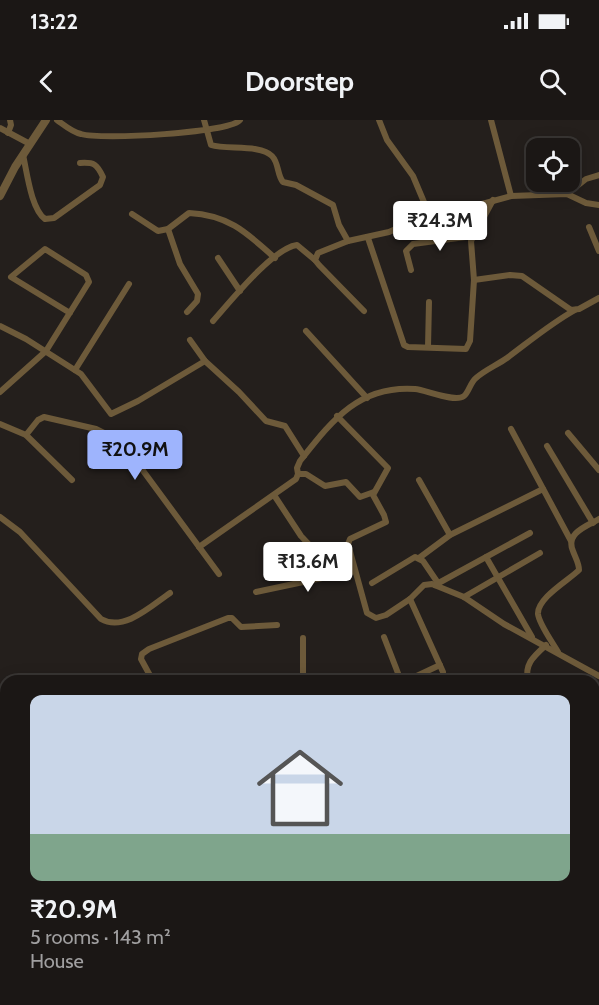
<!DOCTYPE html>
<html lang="en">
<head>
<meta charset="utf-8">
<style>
  :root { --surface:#1b1715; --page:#24201e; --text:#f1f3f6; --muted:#a09fa0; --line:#393634; --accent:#9eb4fd }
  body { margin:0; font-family:Cabin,sans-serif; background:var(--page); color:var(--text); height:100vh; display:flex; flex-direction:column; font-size:22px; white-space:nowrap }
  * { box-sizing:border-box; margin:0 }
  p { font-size:20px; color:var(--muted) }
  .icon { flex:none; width:33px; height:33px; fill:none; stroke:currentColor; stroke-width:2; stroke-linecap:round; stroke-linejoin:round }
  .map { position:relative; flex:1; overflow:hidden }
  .side { position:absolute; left:0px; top:555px; width:600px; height:330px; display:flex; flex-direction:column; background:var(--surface); border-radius:18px 18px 0 0; box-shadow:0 3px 15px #0003,0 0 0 2px var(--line) }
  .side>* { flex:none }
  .controls { position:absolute; left:526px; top:18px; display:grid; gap:12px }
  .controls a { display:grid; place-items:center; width:54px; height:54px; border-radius:12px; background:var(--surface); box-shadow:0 3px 15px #0003,0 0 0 2px var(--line); font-size:30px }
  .price { position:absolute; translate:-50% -51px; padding:0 14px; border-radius:6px; background:#fff; color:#222; font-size:20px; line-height:39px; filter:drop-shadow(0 2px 3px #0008) }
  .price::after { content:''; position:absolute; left:50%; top:36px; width:18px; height:14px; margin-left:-9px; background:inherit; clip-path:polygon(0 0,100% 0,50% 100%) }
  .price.active { background:var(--accent); color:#111 }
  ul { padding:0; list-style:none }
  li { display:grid; align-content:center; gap:12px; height:318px; padding:0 30px }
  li+li { border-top:2px solid var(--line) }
  li span { display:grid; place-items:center; height:186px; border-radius:12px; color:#555 }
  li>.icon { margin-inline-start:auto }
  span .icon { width:108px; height:108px; fill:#fffc; stroke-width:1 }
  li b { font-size:26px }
  .status { display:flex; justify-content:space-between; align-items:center; height:42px; padding:0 30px; background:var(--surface); direction:ltr }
  .status svg { height:16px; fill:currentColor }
  header { display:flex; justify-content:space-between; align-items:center; height:78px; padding:0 30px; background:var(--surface); font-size:27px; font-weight:800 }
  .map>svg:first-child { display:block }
  .building { fill:#403938; stroke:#857d7c; stroke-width:1.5 }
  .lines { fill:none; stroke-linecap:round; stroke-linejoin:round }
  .minor { stroke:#6d5a3a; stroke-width:6 }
  .tertiary { stroke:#6d5a3a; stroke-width:8 }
  .primary { stroke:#bb934e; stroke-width:9 }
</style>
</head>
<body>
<div class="status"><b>13:22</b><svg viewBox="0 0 49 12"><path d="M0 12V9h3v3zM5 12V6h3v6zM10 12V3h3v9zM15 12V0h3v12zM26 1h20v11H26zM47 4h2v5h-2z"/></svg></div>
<header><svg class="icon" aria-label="back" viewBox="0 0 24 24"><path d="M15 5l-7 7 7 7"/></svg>Doorstep<svg class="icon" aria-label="search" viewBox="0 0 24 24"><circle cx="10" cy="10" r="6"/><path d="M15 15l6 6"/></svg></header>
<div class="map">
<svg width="599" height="885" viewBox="0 0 599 885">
  <rect width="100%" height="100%" fill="#241f1c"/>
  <path class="building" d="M279,554h6v7h-7z"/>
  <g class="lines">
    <g class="minor">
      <path d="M57,0c7,5 15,12 24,14 20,6 149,-1 159,-14"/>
      <path d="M204,0l7,25c16,5 49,-1 61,11 7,7 5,19 11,26l13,3 37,20 6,20 9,16"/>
      <path d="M379,0l8,20 26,36 16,38"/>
      <path d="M491,0l20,76"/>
      <path d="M0,8l30,16"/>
      <path d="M8,13l3,-8 -1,-5"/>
      <path d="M23,35c4,17 8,54 22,64l9,-1 46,-33 3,-8c-6,-13 -9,-15 -23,-14"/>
      <path d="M567,74l19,-15 13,-4"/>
      <path d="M132,94l26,17 10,-2 21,-16c40,2 58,20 86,45"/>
      <path d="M589,107l10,24"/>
      <path d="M168,109l12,35 18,30 -1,7 -10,11"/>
      <path d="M368,118l36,107 4,2 58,2 4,-8 4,-61 -3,-39 22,-41"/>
      <path d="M218,138l22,33"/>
      <path d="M411,150l-5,-19 7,-7 60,-8"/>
      <path d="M474,160l36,-5 12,1 49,34 8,-1 20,-11"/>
      <path d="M364,191l-45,-46 -4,-5 3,-7 30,-12 41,-9 40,-18 42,-7 40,-11 56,-2 19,9 13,2"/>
      <path d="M213,201c17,-19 60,-73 84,-76l18,15"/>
      <path d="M0,206l26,13 55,35 30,40 27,-13 67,-40"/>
      <path d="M306,211l61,67"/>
      <path d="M190,220l15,21 34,31 27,29 19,5 19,30"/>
      <path d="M428,227l1,-45"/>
      <path d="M75,250l54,-86"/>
      <path d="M0,272l46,-41 43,-69 -3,-7 -41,-26 -34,28 59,36"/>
      <path d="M337,296l51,52 -15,27 11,20 2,7 -36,17 -2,5 19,69 9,5 10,-3 24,-16 14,-14 8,-1 32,13 40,27 95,52"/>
      <path d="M0,304l26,11 46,45"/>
      <path d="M511,309l60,112"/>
      <path d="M568,313l31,37"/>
      <path d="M26,315l12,-15 6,-3 52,12 8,4 5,9 21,11 89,121"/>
      <path d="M547,326l46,77"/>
      <path d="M298,354h8l19,12 21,-4 14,15 14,-5"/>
      <path d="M419,360l31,55"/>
      <path d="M274,375l27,41 16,17 3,25"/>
      <path d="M0,397l20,15 81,87c23,13 50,-13 69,-26"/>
      <path d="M199,427l97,-68 2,-5 -1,-6 3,-7c31,-39 58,-76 115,-72 11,1 40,14 49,7 5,-4 6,-13 12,-18 9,-8 21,-13 31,-20 23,-17 43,-34 68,-48"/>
      <path d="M486,437l46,80"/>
      <path d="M419,438l31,-23 93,-46"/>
      <path d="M372,463l43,-26 8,4 15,22"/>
      <path d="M435,465l95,-52"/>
      <path d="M256,472l99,-21"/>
      <path d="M464,477l76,-44"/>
      <path d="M410,479l33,73"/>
      <path d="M384,517l17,44"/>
      <path d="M303,518v43"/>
      <path d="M558,532c-5,-9 -19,-28 -20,-38 -1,-16 31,-34 41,-44 0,-7 -4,-13 -6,-19 -8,-18 14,-25 26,-32"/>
      <path d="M153,561l-12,-22 1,-5 7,-5 79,-31h4l9,9 36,-2"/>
      <path d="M406,561l34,-16"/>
      <path d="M528,561c-4,-17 6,-25 18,-36"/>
      <path d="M594,631l5,5"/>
      <path d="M594,656l5,-4"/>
      <path d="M594,681l3,4"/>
      <path d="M594,755l5,-1"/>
      <path d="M145,879l13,6"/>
      <path d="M81,885l4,-6"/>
      <path d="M368,885l3,-6"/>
      <path d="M383,885l9,-6"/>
    </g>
    <path class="tertiary" d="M0,76l15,-29 31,-47"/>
    <g class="primary">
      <path d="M0,754l6,2"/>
      <path d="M0,764l6,3"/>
      <path d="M297,879l15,6"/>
      <path d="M323,879l16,6"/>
    </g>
  </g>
</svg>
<div class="controls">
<a><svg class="icon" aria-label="locate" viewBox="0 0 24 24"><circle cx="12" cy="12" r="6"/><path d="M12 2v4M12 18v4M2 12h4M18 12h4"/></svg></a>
</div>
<b class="price" style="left:440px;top:132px">₹24.3M</b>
<b class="price active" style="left:135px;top:361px">₹20.9M</b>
<b class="price" style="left:308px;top:473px">₹13.6M</b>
<section class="side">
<ul>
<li><span style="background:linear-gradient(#c9d6e8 75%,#7fa58c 0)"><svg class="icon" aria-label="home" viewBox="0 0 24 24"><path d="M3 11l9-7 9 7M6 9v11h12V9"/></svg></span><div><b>₹20.9M</b><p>5 rooms · 143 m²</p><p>House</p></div></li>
</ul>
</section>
</div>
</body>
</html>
